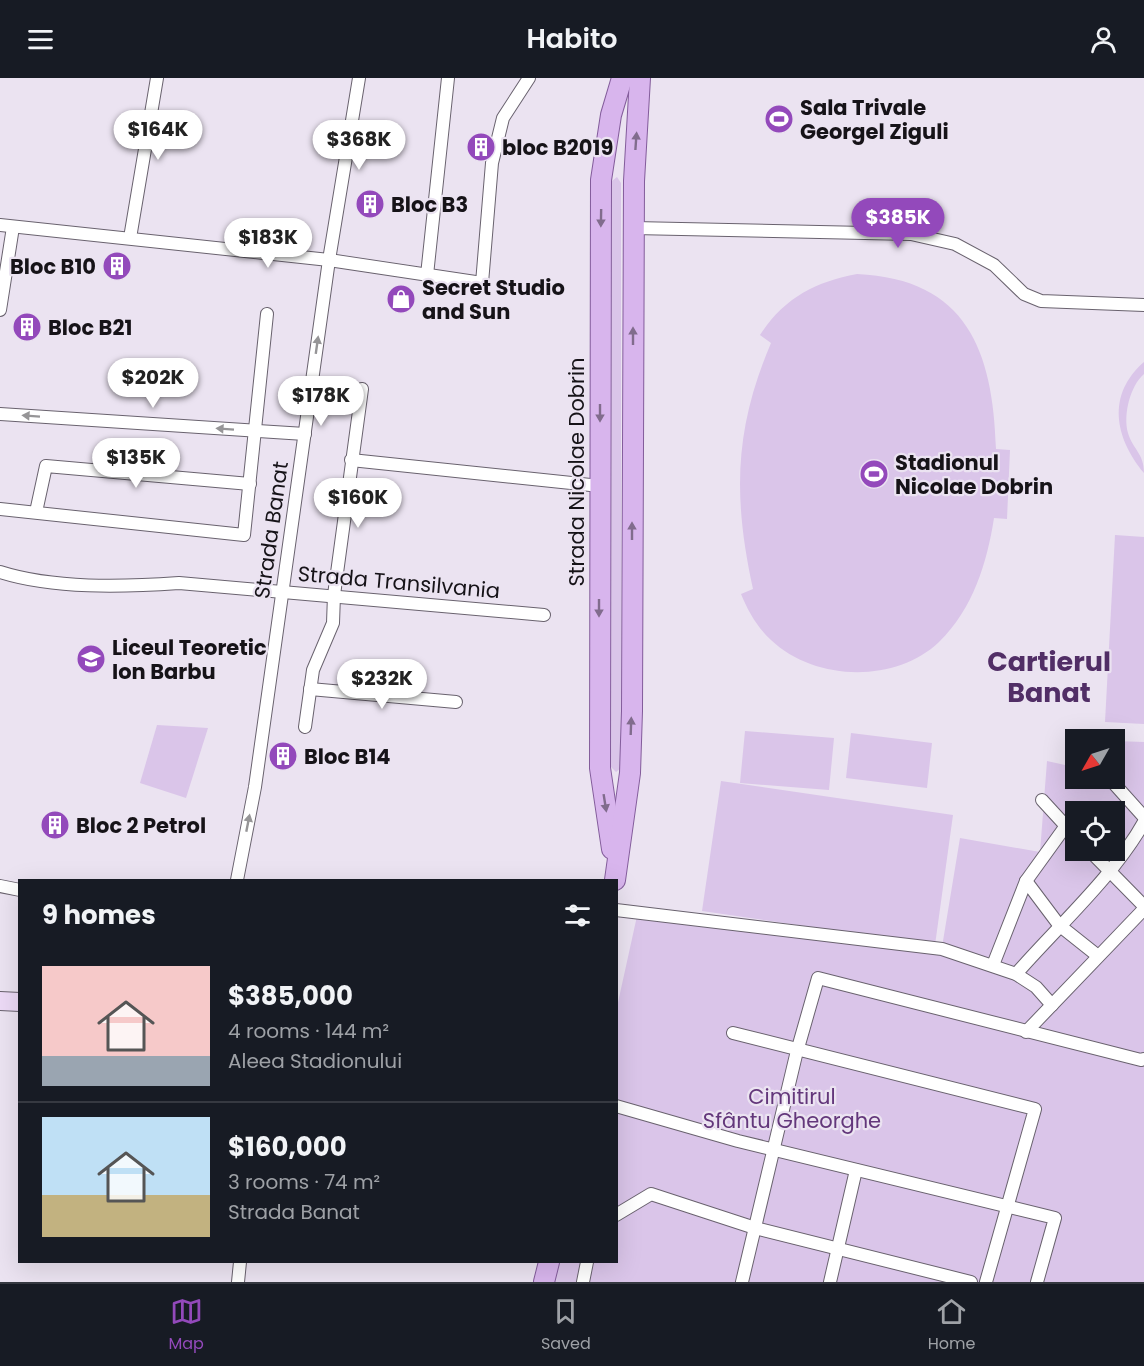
<!DOCTYPE html>
<html lang="en">
<head>
<meta charset="utf-8">
<style>
  :root { --surface:#171b24; --page:#242831; --text:#f1f3f6; --muted:#9ea1a6; --line:#363941; --accent:#9349bb }
  body { margin:0; font-family:Poppins,sans-serif; background:var(--page); color:var(--text); height:100vh; display:flex; flex-direction:column; font-size:22px; white-space:nowrap }
  * { box-sizing:border-box; margin:0 }
  p { font-size:20px; color:var(--muted) }
  .icon { flex:none; width:33px; height:33px; fill:none; stroke:currentColor; stroke-width:2; stroke-linecap:round; stroke-linejoin:round }
  .map { position:relative; flex:1; overflow:hidden }
  .panel { position:absolute; left:18px; top:801px; width:600px; height:384px; display:flex; flex-direction:column; background:var(--surface); border-radius:0px; box-shadow:0 6px 24px #0002 }
  .panel>* { flex:none }
  .needle { width:39px; rotate:231deg }
  .buttons { position:absolute; left:1065px; top:651px; display:grid; gap:12px }
  .buttons a { display:grid; place-items:center; width:60px; height:60px; border-radius:0px; background:var(--surface); box-shadow:0 6px 24px #0002; font-size:30px }
  .price { position:absolute; translate:-50% -51px; padding:0 14px; border-radius:21px; background:#fff; color:#222; font-size:20px; line-height:39px; filter:drop-shadow(0 2px 3px #0008) }
  .price::after { content:''; position:absolute; left:50%; top:36px; width:18px; height:14px; margin-left:-9px; background:inherit; clip-path:polygon(0 0,100% 0,50% 100%) }
  .price.current { background:var(--accent); color:#fff }
  ul { padding:0; list-style:none }
  li { display:flex; align-items:center; gap:18px; height:150px; padding:0 24px }
  li+li { border-top:2px solid var(--line) }
  li span { display:grid; place-items:center; flex:none; width:168px; height:120px; border-radius:0px; color:#555 }
  li>.icon { margin-inline-start:auto }
  span .icon { width:72px; height:72px; fill:#fffc; stroke-width:1 }
  li b { font-size:26px }
  h2 { display:flex; justify-content:space-between; align-items:center; height:72px; padding:0 24px; font-size:26px }
  header { display:flex; justify-content:space-between; align-items:center; height:78px; padding:0 24px; background:var(--surface); font-size:27px; font-weight:600 }
  .dock { display:flex; justify-content:space-around; align-items:center; height:84px; border-top:2px solid var(--line); background:var(--surface); font-size:16px; color:var(--muted) }
  .dock a { display:grid; justify-items:center; gap:3px }
  .dock .current { color:var(--accent) }
  .map>svg:first-child { display:block }
  .green { fill:#dac5e9; fill-rule:evenodd }
  .lines { fill:none; stroke-linecap:round; stroke-linejoin:round }
  .street-casing { stroke:#69626e; stroke-width:14 }
  .secondary-casing { stroke:#69626e; stroke-width:20 }
  .primary-casing { stroke:#835c9b; stroke-width:22 }
  .street { stroke:#fff; stroke-width:12 }
  .secondary { stroke:#ecdaf6; stroke-width:18 }
  .primary { stroke:#d8b5ed; stroke-width:20 }
  .oneway { fill:#816c8d }
  .oneway2 { fill:#969597 }
  .labels { text-anchor:middle; dominant-baseline:central; stroke-width:4.5; stroke-linejoin:round; paint-order:stroke }
  .poi-label { font-size:21px; font-weight:bold; fill:#161318; stroke:#ebe3f1; text-anchor:start }
  .street-label { font-size:21px; fill:#161318; stroke:#ebe3f1 }
  .park-label { font-size:21px; fill:#63377b; stroke:#ebe3f1 }
  .district-label { font-size:27px; font-weight:bold; fill:#512e66; stroke:#ebe3f1 }
</style>
</head>
<body>
<header><svg class="icon" aria-label="menu" viewBox="0 0 24 24"><path d="M4 6h16M4 12h16M4 18h16"/></svg>Habito<svg class="icon" aria-label="person" viewBox="0 0 24 24"><circle cx="12" cy="8" r="4"/><path d="M4 21q1-7 8-7t8 7"/></svg></header>
<div class="map">
<svg width="1144" height="1204" viewBox="0 0 1144 1204">
  <rect width="100%" height="100%" fill="#ebe3f1"/>
  <g class="green">
    <path d="M617,99l4,6v585l-5,4 -5,-5 1,-586z"/>
    <path d="M857,196c110,5 136,77 139,175l14,1 -3,69 -13,-1c-7,45 -21,91 -55,124 -44,42 -125,39 -168,-2 -14,-13 -23,-29 -30,-46l12,-5c-20,-92 -19,-159 18,-246l-11,-8c24,-37 55,-53 97,-61z"/>
    <path d="M1144,284v12c-14,12 -21,41 -16,59 5,17 16,20 16,40 -29,-35 -38,-78 0,-111z"/>
    <path d="M1115,457l29,2v187l-39,-2z"/>
    <path d="M157,647l51,3 -22,70 -46,-15z"/>
    <path d="M745,653l89,7 -5,52 -89,-7z"/>
    <path d="M851,655l81,10 -5,45 -81,-10z"/>
    <path d="M1115,663l29,1v540h-591l5,-20h58l1,-255 20,-91 305,31 18,-109 80,14 7,-91 27,6 1,-4 1,15h38zM1076,734h38v38h-38z"/>
    <path d="M721,703l232,34 -18,130 -233,-34z"/>
  </g>
  <g class="lines">
    <g class="street-casing">
      <g id="street">
        <path d="M0,147l329,35 153,23 10,-120 11,-45 26,-40"/>
        <path d="M634,150l277,6 44,10 39,21 30,29 17,7 103,4"/>
        <path d="M130,160l27,-160"/>
        <path d="M427,197l21,-197"/>
        <path d="M0,232l13,-83"/>
        <path d="M0,336l305,20"/>
        <path d="M351,382l249,26"/>
        <path d="M0,431l244,26 23,-221"/>
        <path d="M36,434l10,-46 204,18"/>
        <path d="M0,494c53,17 123,15 179,11l365,32"/>
        <path d="M310,611l146,13"/>
        <path d="M305,649l8,-57 20,-47 1,-28 28,-206"/>
        <path d="M1109,700l35,39"/>
        <path d="M1042,722l34,37"/>
        <path d="M1089,772l55,56"/>
        <path d="M237,802l18,-93 74,-527 30,-182"/>
        <path d="M1026,803l33,44 39,31"/>
        <path d="M0,808l20,4"/>
        <path d="M616,832l326,39 74,25 20,13 16,18"/>
        <path d="M993,887l33,-84 39,-54"/>
        <path d="M1016,896c41,-47 98,-98 128,-152"/>
        <path d="M1026,954l118,-123"/>
        <path d="M733,955l302,76 -49,173"/>
        <path d="M616,1028l122,35 317,77 -18,64"/>
        <path d="M616,1137l35,-21 104,34 216,54"/>
        <path d="M238,1204l2,-20"/>
        <path d="M583,1204l4,-20"/>
        <path d="M742,1204l54,-227 22,-77 323,82 3,-1"/>
        <path d="M830,1204l26,-112"/>
      </g>
    </g>
    <g class="secondary-casing">
      <path id="secondary" d="M0,923l20,1"/>
    </g>
    <g class="primary-casing">
      <g id="primary">
        <path d="M612,771l-12,-81 1,-588 10,-65 11,-37"/>
        <path d="M615,802l15,-107 2,-62 2,-530 6,-103"/>
        <path d="M544,1204l5,-20"/>
      </g>
    </g>
    <use href="#street" class="street"/>
    <use href="#secondary" class="secondary"/>
    <use href="#primary" class="primary"/>
  </g>
  <defs><path id="oneway-solid" d="M-6-.8H1V-3.2L6.5 0L1 3.2V.8H-6Z" transform="scale(1.5)"/></defs>
  <g class="oneway">
    <use href="#oneway-solid" transform="translate(636 63) rotate(-86)"/>
    <use href="#oneway-solid" transform="translate(601 140) rotate(91)"/>
    <use href="#oneway-solid" transform="translate(633 258) rotate(-90)"/>
    <use href="#oneway-solid" transform="translate(600 335) rotate(90)"/>
    <use href="#oneway-solid" transform="translate(632 453) rotate(-90)"/>
    <use href="#oneway-solid" transform="translate(599 530) rotate(90)"/>
    <use href="#oneway-solid" transform="translate(631 648) rotate(-88)"/>
    <use href="#oneway-solid" transform="translate(605 725) rotate(81)"/>
  </g>
  <g class="oneway2">
    <use href="#oneway-solid" transform="translate(317 267) rotate(-82)"/>
    <use href="#oneway-solid" transform="translate(31 338) rotate(-176)"/>
    <use href="#oneway-solid" transform="translate(225 351) rotate(-176)"/>
    <use href="#oneway-solid" transform="translate(248 745) rotate(-79)"/>
  </g>
  <defs>
    <g id="stadium-disc" transform="scale(1.5)"><circle r="9.5" fill="#9349bb" stroke="#ebe3f1"/><path d="M0-5a6.5 5 0 1 0 0 10a6.5 5 0 1 0 0-10ZM-3.5-1.8h7v3.6h-7Z" fill="#fff"/></g>
    <g id="building-disc" transform="scale(1.5)"><circle r="9.5" fill="#9349bb" stroke="#ebe3f1"/><path d="M-4-6H4V6H1V3H-1V6H-4ZM-2.5-4.3h1.7v1.8h-1.7ZM.8-4.3h1.7v1.8H.8ZM-2.5-1h1.7V.8h-1.7ZM.8-1h1.7V.8H.8Z" fill="#fff"/></g>
    <g id="shop-disc" transform="scale(1.5)"><circle r="9.5" fill="#9349bb" stroke="#ebe3f1"/><path d="M-5-2.5h2.3a2.7 3.5 0 0 1 5.4 0H5L5.5 6h-11ZM-1.5-2.5h3a1.5 2.3 0 0 0-3 0Z" fill="#fff"/></g>
    <g id="university-disc" transform="scale(1.5)"><circle r="9.5" fill="#9349bb" stroke="#ebe3f1"/><path d="M0-5L7-2L0 1L-7-2ZM-4 1L0 2.5L4 1V4Q0 6-4 4Z" fill="#fff"/></g>
  </defs>
  <g fill-rule="evenodd">
    <use href="#stadium-disc" x="779" y="41"/>
    <use href="#building-disc" x="481" y="69"/>
    <use href="#building-disc" x="370" y="126"/>
    <use href="#building-disc" x="117" y="188"/>
    <use href="#shop-disc" x="401" y="221"/>
    <use href="#building-disc" x="27" y="249"/>
    <use href="#stadium-disc" x="874" y="396"/>
    <use href="#university-disc" x="91" y="581"/>
    <use href="#building-disc" x="283" y="678"/>
    <use href="#building-disc" x="55" y="747"/>
  </g>
  <g class="labels">
    <g class="poi-label">
      <text x="800" y="29">Sala Trivale<tspan x="800" dy="24">Georgel Ziguli</tspan></text>
      <text x="502" y="69">bloc B2019</text>
      <text x="391" y="126">Bloc B3</text>
      <text x="96" y="188" text-anchor="end">Bloc B10</text>
      <text x="422" y="209">Secret Studio<tspan x="422" dy="24">and Sun</tspan></text>
      <text x="48" y="249">Bloc B21</text>
      <text x="895" y="384">Stadionul<tspan x="895" dy="24">Nicolae Dobrin</tspan></text>
      <text x="112" y="569">Liceul Teoretic<tspan x="112" dy="24">Ion Barbu</tspan></text>
      <text x="304" y="678">Bloc B14</text>
      <text x="76" y="747">Bloc 2 Petrol</text>
    </g>
    <g class="street-label">
      <text transform="translate(576 394) rotate(-90)">Strada Nicolae Dobrin</text>
      <text transform="translate(271 452) rotate(-82)">Strada Banat</text>
      <text transform="translate(399 504) rotate(5)">Strada Transilvania</text>
    </g>
    <g class="park-label">
      <text x="792" y="1018">Cimitirul<tspan x="792" dy="24">Sfântu Gheorghe</tspan></text>
    </g>
    <g class="district-label">
      <text x="1049" y="583">Cartierul<tspan x="1049" dy="31">Banat</tspan></text>
    </g>
  </g>
</svg>
<div class="buttons">
<a><svg class="needle" viewBox="-14 -14 28 28"><path d="M0-13l5 13h-10z" fill="#e53935"/><path d="M0 13l5-13h-10z" fill="#9ea1a6"/></svg></a>
<a><svg class="icon" aria-label="locate" viewBox="0 0 24 24"><circle cx="12" cy="12" r="6"/><path d="M12 2v4M12 18v4M2 12h4M18 12h4"/></svg></a>
</div>
<b class="price" style="left:158px;top:83px">$164K</b>
<b class="price" style="left:359px;top:93px">$368K</b>
<b class="price current" style="left:898px;top:171px">$385K</b>
<b class="price" style="left:268px;top:191px">$183K</b>
<b class="price" style="left:153px;top:331px">$202K</b>
<b class="price" style="left:321px;top:349px">$178K</b>
<b class="price" style="left:136px;top:411px">$135K</b>
<b class="price" style="left:358px;top:451px">$160K</b>
<b class="price" style="left:382px;top:632px">$232K</b>
<section class="panel">
<h2>9 homes<svg class="icon" aria-label="filters" viewBox="0 0 24 24"><path d="M4 7h16M4 17h16"/><circle cx="9" cy="7" r="2"/><circle cx="15" cy="17" r="2"/></svg></h2>
<ul>
<li><span style="background:linear-gradient(#f6c9c9 75%,#9aa5b1 0)"><svg class="icon" aria-label="home" viewBox="0 0 24 24"><path d="M3 11l9-7 9 7M6 9v11h12V9"/></svg></span><div><b>$385,000</b><p>4 rooms · 144 m²</p><p>Aleea Stadionului</p></div></li>
<li><span style="background:linear-gradient(#bfe0f5 65%,#c2b280 0)"><svg class="icon" aria-label="home" viewBox="0 0 24 24"><path d="M3 11l9-7 9 7M6 9v11h12V9"/></svg></span><div><b>$160,000</b><p>3 rooms · 74 m²</p><p>Strada Banat</p></div></li>
</ul>
</section>
</div>
<nav class="dock">
<a class="current"><svg class="icon" aria-label="map" viewBox="0 0 24 24"><path d="M3 6l6-2 6 2 6-2v14l-6 2-6-2-6 2zM9 4v14M15 6v14"/></svg>Map</a>
<a><svg class="icon" aria-label="saved" viewBox="0 0 24 24"><path d="M7 4h10v16l-5-4-5 4z"/></svg>Saved</a>
<a><svg class="icon" aria-label="home" viewBox="0 0 24 24"><path d="M3 11l9-7 9 7M6 9v11h12V9"/></svg>Home</a>
</nav>
</body>
</html>
